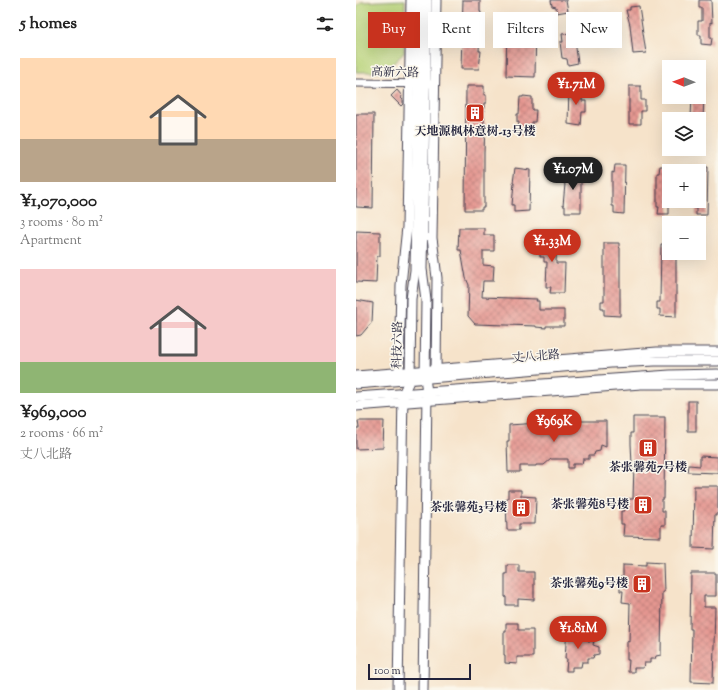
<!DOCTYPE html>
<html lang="en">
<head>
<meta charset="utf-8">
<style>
  :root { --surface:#fff; --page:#f6f6f6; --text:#222; --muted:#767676; --accent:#c8321e }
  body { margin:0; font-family:"Sorts Mill Goudy","Noto Serif SC",serif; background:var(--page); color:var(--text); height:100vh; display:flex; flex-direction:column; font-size:15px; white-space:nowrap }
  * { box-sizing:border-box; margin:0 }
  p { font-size:13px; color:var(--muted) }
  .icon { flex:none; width:22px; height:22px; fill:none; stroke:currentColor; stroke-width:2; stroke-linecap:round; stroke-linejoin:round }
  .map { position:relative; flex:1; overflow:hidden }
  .details { display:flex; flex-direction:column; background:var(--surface); width:356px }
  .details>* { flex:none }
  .hud { position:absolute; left:12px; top:12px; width:290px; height:36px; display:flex; gap:8px }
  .needle { width:26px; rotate:271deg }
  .tools { position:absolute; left:306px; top:60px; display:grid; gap:8px }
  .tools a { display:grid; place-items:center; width:44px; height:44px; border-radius:0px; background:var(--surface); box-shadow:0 4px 16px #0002; font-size:20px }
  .scale { position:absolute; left:12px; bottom:10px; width:103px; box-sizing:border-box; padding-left:4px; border:2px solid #22223b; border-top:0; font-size:11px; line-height:14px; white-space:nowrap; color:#22223b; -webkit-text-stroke:3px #fbf7ec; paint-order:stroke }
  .price { position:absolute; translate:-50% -34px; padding:0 9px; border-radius:14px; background:var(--accent); color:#fff; font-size:13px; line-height:26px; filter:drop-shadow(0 1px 2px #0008) }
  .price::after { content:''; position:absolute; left:50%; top:24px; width:12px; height:9px; margin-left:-6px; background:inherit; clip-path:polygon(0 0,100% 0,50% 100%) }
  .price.selected { background:#222; color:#fff }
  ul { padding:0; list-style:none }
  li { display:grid; align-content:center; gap:8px; height:212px; padding:0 20px }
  li span { display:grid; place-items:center; height:124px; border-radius:0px; color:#555 }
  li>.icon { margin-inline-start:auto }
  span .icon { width:72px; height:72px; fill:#fffc; stroke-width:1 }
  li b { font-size:17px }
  h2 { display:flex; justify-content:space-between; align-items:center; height:48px; padding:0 20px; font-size:17px }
  .pill { padding:0 14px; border-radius:0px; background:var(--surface); box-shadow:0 4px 16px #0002; font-size:14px; line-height:36px }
  .pill.selected { background:var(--accent); color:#fff }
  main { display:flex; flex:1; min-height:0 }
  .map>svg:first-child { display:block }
  .green { fill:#b8d379; stroke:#6d7a5a }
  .building { fill:url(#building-cross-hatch) }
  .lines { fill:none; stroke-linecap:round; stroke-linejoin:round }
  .minor-casing { stroke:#423f50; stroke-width:9 }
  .major-casing { stroke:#423f50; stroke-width:11 }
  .minor { stroke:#fff; stroke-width:7 }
  .major { stroke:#fff; stroke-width:9 }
  .labels { text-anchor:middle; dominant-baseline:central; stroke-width:3; stroke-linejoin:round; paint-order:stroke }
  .street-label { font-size:12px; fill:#22223b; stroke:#fbf7ec }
  .poi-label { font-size:12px; font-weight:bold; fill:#22223b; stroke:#fbf7ec; text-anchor:end }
</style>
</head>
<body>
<main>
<section class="details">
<h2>5 homes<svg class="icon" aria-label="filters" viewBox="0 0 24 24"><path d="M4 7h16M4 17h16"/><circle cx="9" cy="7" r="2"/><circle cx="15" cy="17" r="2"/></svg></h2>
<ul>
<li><span style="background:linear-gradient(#ffd9b3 65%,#b9a48a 0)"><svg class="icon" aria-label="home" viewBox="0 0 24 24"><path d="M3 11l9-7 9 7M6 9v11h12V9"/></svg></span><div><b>¥1,070,000</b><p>3 rooms · 80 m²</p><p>Apartment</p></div></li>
<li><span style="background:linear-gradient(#f6c9c9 75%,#8fb573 0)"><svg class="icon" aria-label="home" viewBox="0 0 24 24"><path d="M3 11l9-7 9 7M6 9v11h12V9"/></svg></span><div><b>¥969,000</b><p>2 rooms · 66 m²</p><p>丈八北路</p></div></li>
</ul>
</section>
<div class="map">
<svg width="362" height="690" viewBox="0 0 362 690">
  <defs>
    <pattern id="building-cross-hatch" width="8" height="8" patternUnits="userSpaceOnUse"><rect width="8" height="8" fill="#e59791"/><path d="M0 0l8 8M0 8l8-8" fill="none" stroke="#b97b78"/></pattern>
  </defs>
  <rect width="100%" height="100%" fill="#fbf7ec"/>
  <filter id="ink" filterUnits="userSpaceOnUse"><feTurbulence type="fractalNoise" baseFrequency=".025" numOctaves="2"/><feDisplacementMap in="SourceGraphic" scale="8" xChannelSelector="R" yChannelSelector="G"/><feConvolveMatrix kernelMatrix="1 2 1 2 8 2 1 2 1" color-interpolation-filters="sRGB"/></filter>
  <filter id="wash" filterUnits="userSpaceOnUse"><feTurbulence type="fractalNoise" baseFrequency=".012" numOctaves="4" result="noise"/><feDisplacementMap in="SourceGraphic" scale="16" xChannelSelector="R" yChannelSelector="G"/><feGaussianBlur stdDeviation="0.9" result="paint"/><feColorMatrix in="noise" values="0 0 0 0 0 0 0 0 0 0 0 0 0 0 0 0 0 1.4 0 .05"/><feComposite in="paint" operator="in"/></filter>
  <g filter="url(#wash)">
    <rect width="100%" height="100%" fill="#f6e3ca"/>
    <path class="green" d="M49,0l-1,53 -20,19h-28v-64l5,-6z"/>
    <g id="blocks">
      <g class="building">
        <path d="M107,0h17v12h1l-1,10h2v8h-2l-1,21h2l-2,18h-18z"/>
        <path d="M195,0h15l2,11 -11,2 -1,-6 -4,-1z"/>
        <path d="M343,0h12l1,23 -2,-1v16h2l-1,7 -10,-1v-9h-3v-14h4v-13h-3z"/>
        <path d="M283,6l7,47 -13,1 -3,-29 -4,-15h4v-3z"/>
        <path d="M151,21l29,1 -1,55 -29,-1z"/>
        <path d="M218,33l4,30 -10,2 -1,-6 -5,-1 -2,-16h3l-1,-8z"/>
        <path d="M343,76h5l-1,17h-4z"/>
        <path d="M110,86h18v9h2v8h-2v20h1l-1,29v55h-2v3h-17z"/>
        <path d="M273,86h12v14h4v11h-4v13h-12z"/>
        <path d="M213,87h13v14h4v11h-4l-1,14 -13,-2z"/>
        <path d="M41,90l5,6 -1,2 2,2v4l-2,2 -10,-10z"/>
        <path d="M167,96l9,1v13h4l-1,12h-3l-1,13h-13l1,-13h-2v-8h2l1,-17h3z"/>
        <path d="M336,97h12l-1,22h-10v-2h-2z"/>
        <path d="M0,114h18l-1,94 -17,-1z"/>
        <path d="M259,165h10l-1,49 -10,-1v-7h-2v-34l2,1z"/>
        <path d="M304,166h9v48h-11l1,-7h-2v-34h2z"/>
        <path d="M343,167h9l-1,48h-11v-7h-2l1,-7h4z"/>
        <path d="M159,168l15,2 -1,41 -15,1v-7h-2l2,-22h-1z"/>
        <path d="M210,169l15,1v42h-16v-6h-2l2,-22h-1z"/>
        <path d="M103,228h25v7h10v16h-11v14l11,1 -1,15h-10l-1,16 55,2 -1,2h3v9h25v16h-18v2l-10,-1v-1l-61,-2 -7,-8 1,-31 -3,-7 -5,-28h-3z"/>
        <path d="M0,231l24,1v24h-3l-1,27 -20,-1z"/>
        <path d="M186,231l15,1 -1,31h9l-1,30h-14l1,-6h-5l1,-25h-3v-5h-4v-20h2z"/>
        <path d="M248,243h15v4l1,1v68l-16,-1v-7h-3v-7h3z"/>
        <path d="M305,244h8v9h7v64l-16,-1v-7h-3v-7h3z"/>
        <path d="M0,300l17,3 -1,19 -11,13 -5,1z"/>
        <rect x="332" y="401" width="8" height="30"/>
        <path d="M277,417h32l-1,82h-2v12h3v14h-4v12l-38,-1 1,-12h-3v-13h3v-12h9l1,-35h-2l-1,-20v-11h2z"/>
        <path d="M2,421h26l-1,27 -27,1v-21h3z"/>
        <path d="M212,421h38v26l-5,-2 -1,6 -5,1 -1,3h-5v4h-6l-1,5h-9v4h-5v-9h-17l-7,6h-8v1h-16v6h-12l-1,-31h2v-16z"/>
        <path d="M344,456l18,1v16l-30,-1 1,-7 11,1z"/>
        <path d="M338,486h24v28h-3l-1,35 -21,-1z"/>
        <path d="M152,490h13v6l15,1 -1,27h-16v6h-12l-1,-32h2z"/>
        <path d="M290,562l17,1 1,29h-2l-1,63 -5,1 -1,3h-5v4h-6l-1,5h-9v4h-6l1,-12h-2v-19l2,1 1,-39 -8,-1 1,-11h-3v-14h3v-12l23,1z"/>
        <path d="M151,565h12v7h15v28l-16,-1v6h-12v-8h-1v-23h2z"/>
        <path d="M335,573h25v23h-12v11h11l-2,76 -22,-1 1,-53h-2z"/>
        <path d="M150,623h12v7h15v27h-16v7l-12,-1v-8h-1v-23h2z"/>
        <path d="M211,628h6l-1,4h10v5l6,1v3h6l-1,4 6,2v7l-5,1 -1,3h-5v4h-6l-1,5h-9v4h-6l1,-12h-2z"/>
      </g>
    </g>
  </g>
  <g filter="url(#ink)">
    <use href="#blocks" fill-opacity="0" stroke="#423f50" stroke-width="1"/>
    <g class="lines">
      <g class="minor-casing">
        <path id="minor" d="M0,83l79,1"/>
      </g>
      <g class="major-casing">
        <g id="major">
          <path d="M0,376l301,-24h61"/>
          <path d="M69,378l11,-8 1,-92 -5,-40 4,-238"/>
          <path d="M54,379l-11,-6 2,-88 6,-58 4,-227"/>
          <path d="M0,384l255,-21 44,-2h63"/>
          <path d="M0,397l314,-22 48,-1"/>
          <path d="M0,406l285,-22h77"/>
          <path d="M42,690l5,-296 7,-15 1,-80 4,-29 4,-270"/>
          <path d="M67,690l4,-298 -2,-14 1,-78 -4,-31 5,-269"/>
        </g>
      </g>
      <use href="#minor" class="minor"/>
      <use href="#major" class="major"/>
    </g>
  </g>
  <defs>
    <g id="building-square" transform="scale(1)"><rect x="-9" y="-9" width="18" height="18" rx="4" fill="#c8321e" stroke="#fbf7ec"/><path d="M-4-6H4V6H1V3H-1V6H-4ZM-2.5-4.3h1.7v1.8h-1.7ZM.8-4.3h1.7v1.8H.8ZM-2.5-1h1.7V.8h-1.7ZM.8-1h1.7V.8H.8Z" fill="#fff"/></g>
  </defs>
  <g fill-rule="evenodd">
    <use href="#building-square" x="119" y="113"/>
    <use href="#building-square" x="292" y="448"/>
    <use href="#building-square" x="287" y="505"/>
    <use href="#building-square" x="165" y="508"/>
    <use href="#building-square" x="286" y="584"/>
  </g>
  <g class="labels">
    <g class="street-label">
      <text transform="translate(39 73) rotate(1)">高新六路</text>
      <text transform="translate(42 345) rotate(-89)">科技六路</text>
      <text transform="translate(180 357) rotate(-5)">丈八北路</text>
    </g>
    <g class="poi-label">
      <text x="119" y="132" text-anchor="middle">天地源枫林意树-13号楼</text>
      <text x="292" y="468" text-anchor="middle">茶张馨苑7号楼</text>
      <text x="273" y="505">茶张馨苑8号楼</text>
      <text x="151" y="508">茶张馨苑3号楼</text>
      <text x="272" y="584">茶张馨苑9号楼</text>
    </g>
  </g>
</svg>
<div class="tools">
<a><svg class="needle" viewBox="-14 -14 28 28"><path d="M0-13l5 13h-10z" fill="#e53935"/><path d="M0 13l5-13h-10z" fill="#767676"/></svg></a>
<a><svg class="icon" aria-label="layers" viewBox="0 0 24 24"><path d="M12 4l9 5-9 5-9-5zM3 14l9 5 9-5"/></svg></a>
<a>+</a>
<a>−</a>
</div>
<div class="scale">100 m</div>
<b class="price" style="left:220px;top:106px">¥1.71M</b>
<b class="price selected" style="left:217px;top:191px">¥1.07M</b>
<b class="price" style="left:196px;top:263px">¥1.33M</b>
<b class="price" style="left:198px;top:443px">¥969K</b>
<b class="price" style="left:222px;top:650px">¥1.81M</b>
<div class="hud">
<a class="pill selected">Buy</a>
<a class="pill">Rent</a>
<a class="pill">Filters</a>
<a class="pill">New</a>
</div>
</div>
</main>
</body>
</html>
